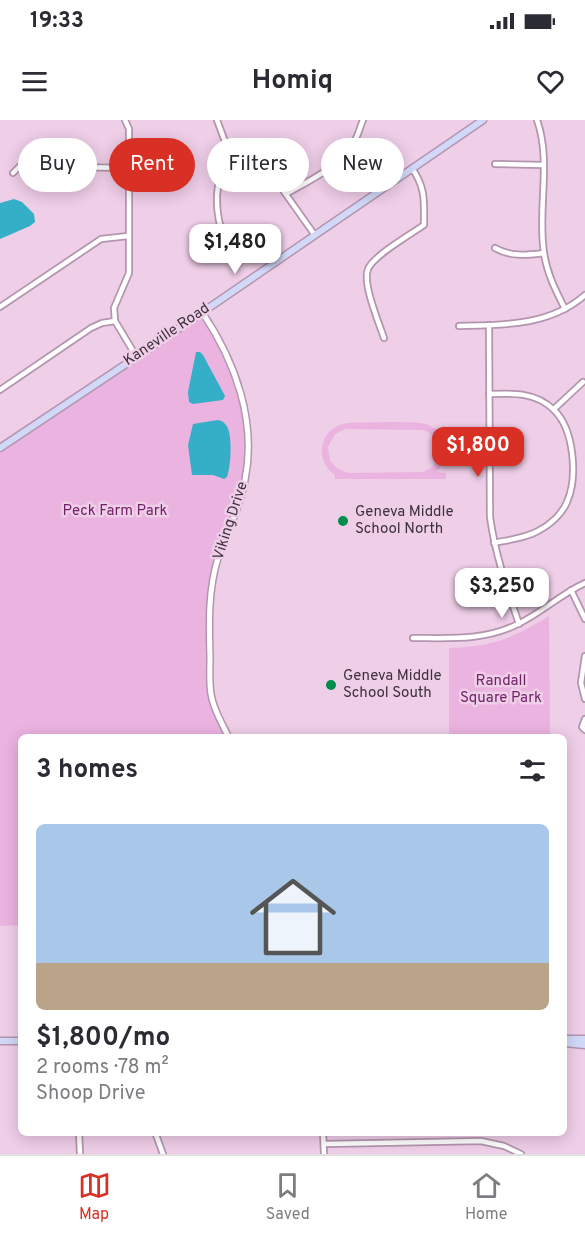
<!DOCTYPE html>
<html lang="en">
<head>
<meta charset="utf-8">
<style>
  :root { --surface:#fff; --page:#f7f7f7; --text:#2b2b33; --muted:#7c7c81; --line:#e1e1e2; --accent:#d93025 }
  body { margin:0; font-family:Overpass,sans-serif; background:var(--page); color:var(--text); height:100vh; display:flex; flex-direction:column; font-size:22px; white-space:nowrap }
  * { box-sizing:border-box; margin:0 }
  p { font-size:20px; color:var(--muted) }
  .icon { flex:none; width:33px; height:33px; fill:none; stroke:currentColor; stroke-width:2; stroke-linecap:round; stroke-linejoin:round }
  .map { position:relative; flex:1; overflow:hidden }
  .details { position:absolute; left:18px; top:614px; width:549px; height:402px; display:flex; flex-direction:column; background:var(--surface); border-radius:9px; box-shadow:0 3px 15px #0003 }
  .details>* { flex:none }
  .guide { position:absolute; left:18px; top:18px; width:549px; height:54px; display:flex; gap:12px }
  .price { position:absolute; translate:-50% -51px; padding:0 14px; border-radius:12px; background:#fff; color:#222; font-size:20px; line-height:39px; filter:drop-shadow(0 2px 3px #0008) }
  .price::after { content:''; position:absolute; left:50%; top:36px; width:18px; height:14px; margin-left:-9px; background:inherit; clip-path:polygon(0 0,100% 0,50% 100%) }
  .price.active { background:var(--accent); color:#fff }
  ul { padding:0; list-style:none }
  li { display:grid; align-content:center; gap:12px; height:318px; padding:0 18px }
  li+li { border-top:2px solid var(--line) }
  li span { display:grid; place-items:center; height:186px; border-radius:9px; color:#555 }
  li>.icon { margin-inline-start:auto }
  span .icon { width:108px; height:108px; fill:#fffc; stroke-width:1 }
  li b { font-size:26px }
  h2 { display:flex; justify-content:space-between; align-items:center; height:72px; padding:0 18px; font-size:26px }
  .tag { padding:0 21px; border-radius:27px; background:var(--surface); box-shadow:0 3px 15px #0003; font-size:21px; line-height:54px }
  .tag.active { background:var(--accent); color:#fff }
  .status { display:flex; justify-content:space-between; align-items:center; height:42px; padding:0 30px; background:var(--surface); direction:ltr }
  .status svg { height:16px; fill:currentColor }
  header { display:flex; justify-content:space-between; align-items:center; height:78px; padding:0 18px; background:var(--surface); font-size:27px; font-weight:700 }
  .dock { display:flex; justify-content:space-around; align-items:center; height:84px; border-top:2px solid var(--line); background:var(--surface); font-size:16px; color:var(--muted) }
  .dock a { display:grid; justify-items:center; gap:3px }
  .dock .active { color:var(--accent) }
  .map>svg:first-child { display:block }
  .green { fill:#ebb3e0; fill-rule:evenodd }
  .water { fill:#35afc7 }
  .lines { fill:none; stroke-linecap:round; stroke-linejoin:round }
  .minor-casing { stroke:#b495ae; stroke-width:8 }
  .tertiary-casing { stroke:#b495ae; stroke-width:8 }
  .secondary-casing { stroke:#b495ae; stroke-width:9 }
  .minor { stroke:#fff; stroke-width:4.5 }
  .tertiary { stroke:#fff; stroke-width:5 }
  .secondary { stroke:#d2d8f8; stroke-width:6 }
  .poi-dot { fill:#008c4a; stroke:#efcee8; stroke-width:2 }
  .labels { text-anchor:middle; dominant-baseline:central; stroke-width:5; stroke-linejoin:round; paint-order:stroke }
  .street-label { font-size:15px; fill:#3e313c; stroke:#efcee8 }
  .park-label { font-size:15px; fill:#722368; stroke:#efcee8 }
  .poi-label { font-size:15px; fill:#3e313c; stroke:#efcee8; text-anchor:start }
</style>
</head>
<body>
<div class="status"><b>19:33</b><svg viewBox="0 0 49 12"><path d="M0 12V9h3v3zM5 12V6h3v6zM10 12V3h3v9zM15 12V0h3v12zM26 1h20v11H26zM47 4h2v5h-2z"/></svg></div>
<header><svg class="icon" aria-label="menu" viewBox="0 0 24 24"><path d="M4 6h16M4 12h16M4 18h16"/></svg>Homiq<svg class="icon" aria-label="heart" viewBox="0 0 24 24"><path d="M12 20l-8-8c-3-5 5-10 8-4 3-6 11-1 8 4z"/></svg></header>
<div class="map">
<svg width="585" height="1034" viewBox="0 0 585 1034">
  <rect width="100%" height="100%" fill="#efcee8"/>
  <g class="green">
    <path d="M202,192l29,50 16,63 -1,54 -28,80 -8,40 1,95 17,42h-207v189l-21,1v-474z"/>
    <path d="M348,303c18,0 68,-3 81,2 9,4 15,12 17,22 1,10 -3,18 -9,25l9,1v6h-111v-4c-23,-17 -14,-49 13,-52zM345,309l78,1c22,8 22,34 0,42l-74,1 -11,-4 -8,-8 -2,-14 7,-13z"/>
    <path d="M549,496l1,120h-101v-88c43,-1 64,-10 100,-32z"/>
  </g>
  <g class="water">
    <path d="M14,79l8,3 12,12 1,8 -5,4 -30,13v-36z"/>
    <path d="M196,232h4l3,3 22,41 -2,4 -30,4 -4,-2 -1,-10z"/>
    <path d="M218,300c4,1 5,1 8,5 7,8 5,42 1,52l-3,2 -11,-4h-21l-4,-30 5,-21z"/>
  </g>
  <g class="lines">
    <g class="minor-casing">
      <g id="minor">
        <path d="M125,0l4,9v144l-15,35 1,13 21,35"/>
        <path d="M217,0l7,19 13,18 43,29 34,48"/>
        <path d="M537,0c15,42 0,90 7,133 3,21 12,38 21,56"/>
        <path d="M495,44l48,1"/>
        <path d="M13,53l7,-7 108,2"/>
        <path d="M286,74c24,-14 54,-27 68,-52 4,-6 6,-15 9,-22"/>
        <path d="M223,116c-6,-19 -10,-46 0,-64 3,-5 9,-10 14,-15"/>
        <path d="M495,128c16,9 31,7 49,5"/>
        <path d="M0,187l101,-68 27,-3"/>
        <path d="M489,205l1,192c5,37 17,71 29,107"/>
        <path d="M459,206c44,-1 91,0 126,-31"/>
        <path d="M384,218c-5,-15 -22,-55 -16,-69 5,-13 43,-35 56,-44 0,-24 2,-36 -12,-57"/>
        <path d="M0,270l91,-62 11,-5 13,-2"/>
        <path d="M489,274c23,-1 47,-2 65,16 20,19 24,67 13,92 -5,12 -17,23 -29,29 -12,7 -30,9 -44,12"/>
        <path d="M554,289l29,-27"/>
        <path d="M489,342l14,-1"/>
        <path d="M571,470l14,29"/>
        <path d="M413,518c36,0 71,3 105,-14 23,-11 43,-30 67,-41"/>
        <path d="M585,536l-4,27 4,16"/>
        <path d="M585,599l-3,8 3,3"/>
        <path d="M79,1012l1,22"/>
        <path d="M155,1012l8,22"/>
        <path d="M323,1012l1,22"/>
        <path d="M324,1024l157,-3 23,5 17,8"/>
      </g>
    </g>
    <g class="tertiary-casing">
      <path id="tertiary" d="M202,192c33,49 55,109 43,168 -5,28 -18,52 -27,78 -10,32 -9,66 -8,99 0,12 -1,25 1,37 2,15 11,29 17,42"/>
    </g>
    <g class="secondary-casing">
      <g id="secondary">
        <path d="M0,328l156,-104 327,-224"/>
        <path d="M564,919h21"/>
        <path d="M0,921h21"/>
        <path d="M564,923l21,2"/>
      </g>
    </g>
    <use href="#minor" class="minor"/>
    <use href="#tertiary" class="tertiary"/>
    <use href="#secondary" class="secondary"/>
  </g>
  <g class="poi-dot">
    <circle cx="343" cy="401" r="6"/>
    <circle cx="331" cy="565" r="6"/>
  </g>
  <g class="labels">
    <g class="street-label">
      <text transform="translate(167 215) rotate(-34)">Kaneville Road</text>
      <text transform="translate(231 401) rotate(-72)">Viking Drive</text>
    </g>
    <g class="park-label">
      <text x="115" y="391">Peck Farm Park</text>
      <text x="501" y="561">Randall<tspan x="501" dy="17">Square Park</tspan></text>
    </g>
    <g class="poi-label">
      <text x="355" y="392">Geneva Middle<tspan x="355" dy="17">School North</tspan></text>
      <text x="343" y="556">Geneva Middle<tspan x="343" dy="17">School South</tspan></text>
    </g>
  </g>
</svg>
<b class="price" style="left:235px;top:155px">$1,480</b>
<b class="price active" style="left:478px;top:358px">$1,800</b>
<b class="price" style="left:502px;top:499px">$3,250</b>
<div class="guide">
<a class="tag">Buy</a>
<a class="tag active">Rent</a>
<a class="tag">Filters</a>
<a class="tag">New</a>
</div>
<section class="details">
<h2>3 homes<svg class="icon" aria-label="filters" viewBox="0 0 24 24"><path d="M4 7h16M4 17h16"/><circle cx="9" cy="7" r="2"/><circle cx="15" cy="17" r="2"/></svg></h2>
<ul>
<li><span style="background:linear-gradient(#a9c7e8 75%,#b9a48a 0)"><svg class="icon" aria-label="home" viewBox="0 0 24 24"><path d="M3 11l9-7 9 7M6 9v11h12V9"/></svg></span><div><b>$1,800/mo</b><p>2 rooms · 78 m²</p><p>Shoop Drive</p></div></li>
</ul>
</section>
</div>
<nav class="dock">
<a class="active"><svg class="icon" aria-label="map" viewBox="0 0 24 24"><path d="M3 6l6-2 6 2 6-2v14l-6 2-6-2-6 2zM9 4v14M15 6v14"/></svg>Map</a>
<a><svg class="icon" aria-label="saved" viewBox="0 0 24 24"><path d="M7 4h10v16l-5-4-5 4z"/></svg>Saved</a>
<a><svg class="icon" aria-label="home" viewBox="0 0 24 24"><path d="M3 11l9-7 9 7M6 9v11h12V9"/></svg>Home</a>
</nav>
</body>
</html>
